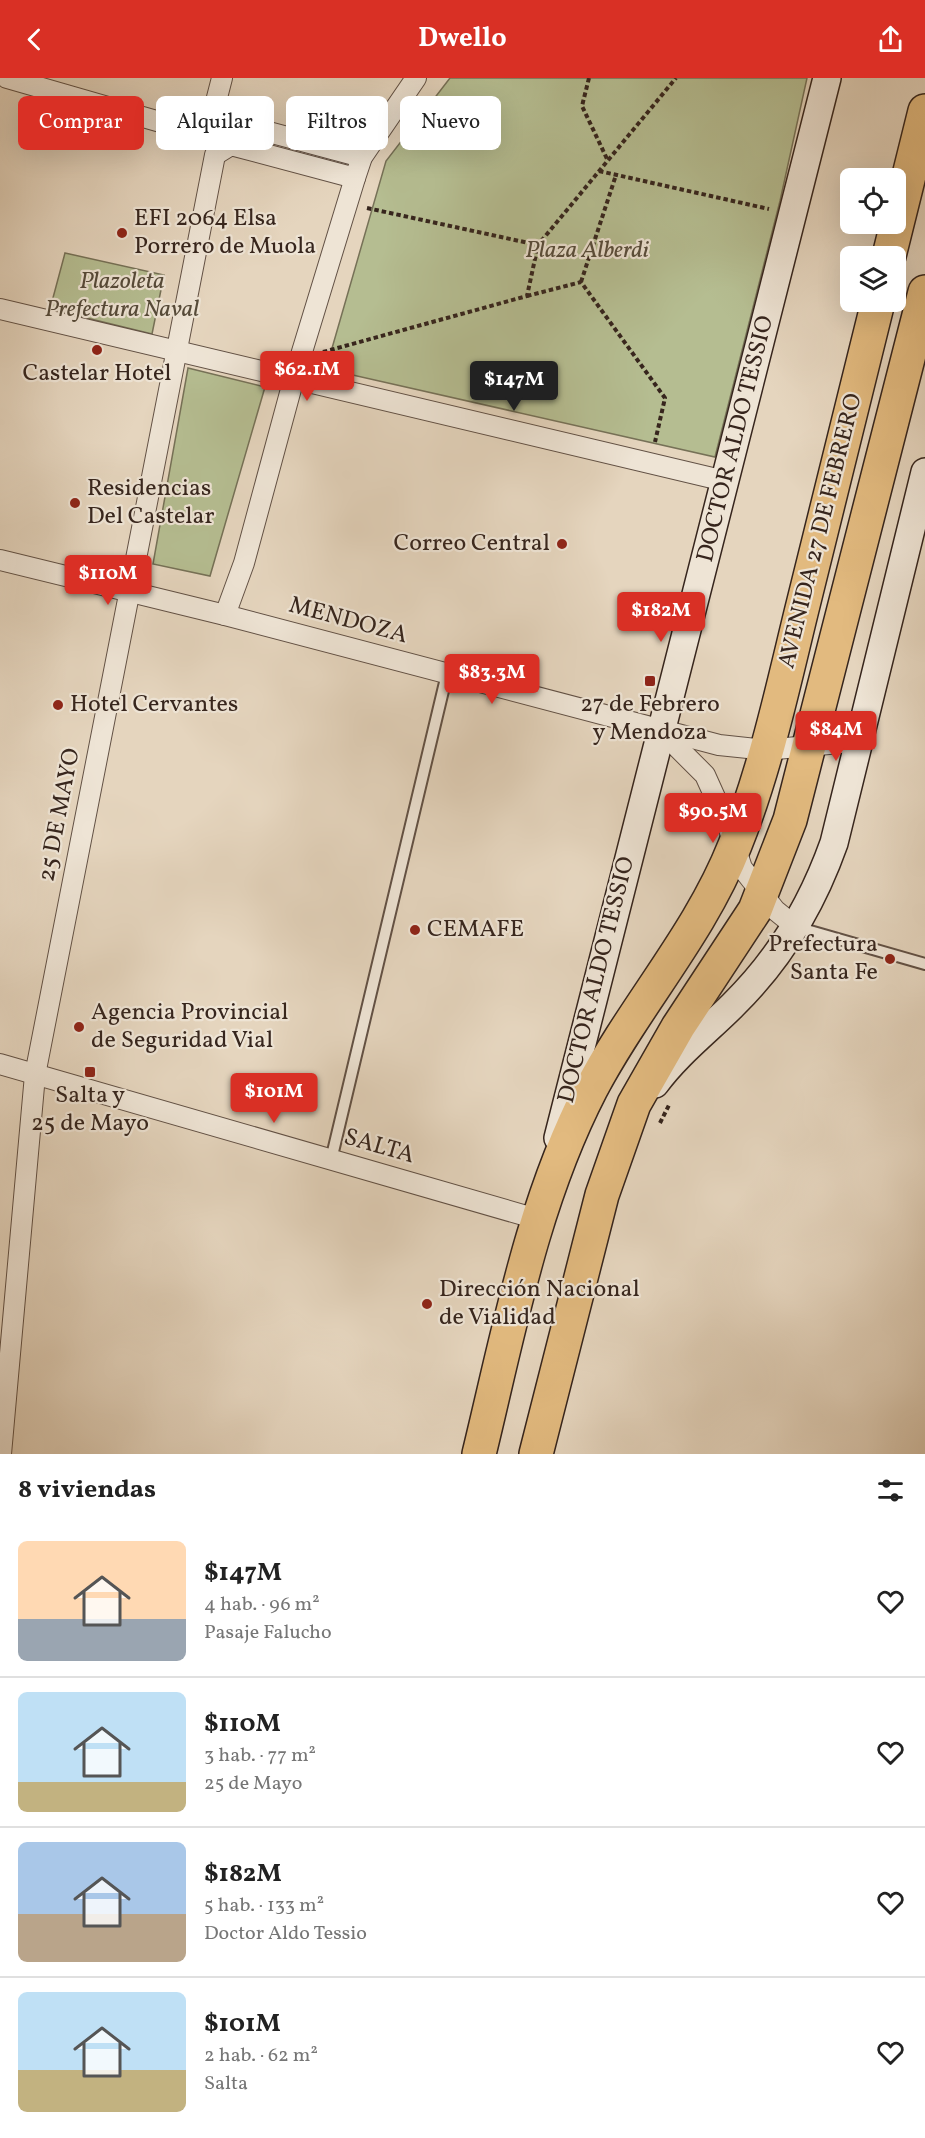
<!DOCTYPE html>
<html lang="es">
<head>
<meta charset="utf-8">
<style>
  :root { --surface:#fff; --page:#f2f2f2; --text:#222; --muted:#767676; --line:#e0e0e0; --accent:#d93025 }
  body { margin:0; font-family:Vollkorn,serif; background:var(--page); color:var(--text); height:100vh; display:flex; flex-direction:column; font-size:22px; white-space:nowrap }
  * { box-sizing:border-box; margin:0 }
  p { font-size:20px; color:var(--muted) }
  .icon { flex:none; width:33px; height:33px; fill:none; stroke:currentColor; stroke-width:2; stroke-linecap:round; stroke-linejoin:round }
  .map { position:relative; height:1376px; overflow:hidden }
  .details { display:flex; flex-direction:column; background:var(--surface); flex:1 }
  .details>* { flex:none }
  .top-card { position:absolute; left:18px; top:18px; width:600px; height:54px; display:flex; gap:12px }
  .buttons { position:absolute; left:840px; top:90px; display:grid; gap:12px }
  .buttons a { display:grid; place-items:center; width:66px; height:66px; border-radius:9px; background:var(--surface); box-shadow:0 6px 24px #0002; font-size:30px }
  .price { position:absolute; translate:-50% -51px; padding:0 14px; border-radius:6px; background:var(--accent); color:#fff; font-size:20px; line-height:39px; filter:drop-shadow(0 2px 3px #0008) }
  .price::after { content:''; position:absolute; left:50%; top:36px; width:18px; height:14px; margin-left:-9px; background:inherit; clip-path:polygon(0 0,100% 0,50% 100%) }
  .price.active { background:#222; color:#fff }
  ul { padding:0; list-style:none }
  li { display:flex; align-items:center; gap:18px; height:150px; padding:0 18px }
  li+li { border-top:2px solid var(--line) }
  li span { display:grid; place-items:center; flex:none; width:168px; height:120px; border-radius:9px; color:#555 }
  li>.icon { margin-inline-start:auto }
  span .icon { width:72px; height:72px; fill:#fffc; stroke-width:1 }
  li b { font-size:26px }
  h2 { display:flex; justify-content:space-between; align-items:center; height:72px; padding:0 18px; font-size:26px }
  .chip { padding:0 21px; border-radius:9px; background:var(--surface); box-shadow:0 6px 24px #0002; font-size:21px; line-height:54px }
  .chip.active { background:var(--accent); color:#fff }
  header { display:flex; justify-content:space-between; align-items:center; height:78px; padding:0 18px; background:var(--accent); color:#fff; font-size:27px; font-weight:700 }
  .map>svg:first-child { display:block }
  .green { fill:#b5bd91; stroke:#767157; stroke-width:1.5 }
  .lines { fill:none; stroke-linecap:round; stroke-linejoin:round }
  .lane-casing { stroke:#625145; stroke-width:14 }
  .street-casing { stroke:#625145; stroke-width:22 }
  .secondary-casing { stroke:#36251d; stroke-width:30 }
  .highway-casing { stroke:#36251d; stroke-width:36 }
  .path { stroke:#36251d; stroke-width:4; stroke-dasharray:4.5 3; stroke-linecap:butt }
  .lane { stroke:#eee4d5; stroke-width:10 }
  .street { stroke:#eee4d5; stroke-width:20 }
  .secondary { stroke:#eee4d5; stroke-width:27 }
  .highway { stroke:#e2ba7f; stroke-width:33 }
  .poi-dot { fill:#8f2418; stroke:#eee4d5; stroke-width:2 }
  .labels { text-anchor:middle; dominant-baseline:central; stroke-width:4.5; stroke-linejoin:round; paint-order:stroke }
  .poi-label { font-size:24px; fill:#36251d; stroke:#eee4d5; text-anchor:start }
  .park-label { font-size:24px; font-style:italic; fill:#564b3a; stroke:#eee4d5 }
  .street-label { font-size:24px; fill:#36251d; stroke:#eee4d5 }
</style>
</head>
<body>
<header><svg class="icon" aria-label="back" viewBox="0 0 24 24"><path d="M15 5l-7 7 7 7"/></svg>Dwello<svg class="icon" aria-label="share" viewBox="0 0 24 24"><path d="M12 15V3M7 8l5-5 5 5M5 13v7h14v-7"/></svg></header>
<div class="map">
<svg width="925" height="1376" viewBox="0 0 925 1376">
  <rect width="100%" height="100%" fill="#e5d5be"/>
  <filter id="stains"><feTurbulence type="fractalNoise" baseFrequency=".00333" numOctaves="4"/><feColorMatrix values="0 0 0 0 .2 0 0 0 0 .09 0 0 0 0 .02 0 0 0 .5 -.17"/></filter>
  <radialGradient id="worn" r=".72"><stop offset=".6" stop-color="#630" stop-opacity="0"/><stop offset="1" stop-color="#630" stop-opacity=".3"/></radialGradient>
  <g class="green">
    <path d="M450,0h357l-27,123 -65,256 -389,-88 60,-208z"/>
    <path d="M65,175l99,22 -12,59 -102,-25z"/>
    <path d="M188,290l77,19 -55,189 -57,-12z"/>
  </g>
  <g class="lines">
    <g class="lane-casing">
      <g id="lane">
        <path d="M796,849l129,37"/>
        <path d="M331,1082l116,-486"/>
      </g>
    </g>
    <g class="street-casing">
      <g id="street">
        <path d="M7,0l188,54 17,-15 10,-39"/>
        <path d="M212,39l150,40"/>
        <path d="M0,231l725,172"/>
        <path d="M0,482l225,55 494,130 47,5 94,-9"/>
        <path d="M225,537l19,-52 50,-185 61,-200 7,-21 54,-79"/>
        <path d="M662,654l43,43 23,51 14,42 33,42 21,17"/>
        <path d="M0,986l537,155"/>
        <path d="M1,1376l34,-379 180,-920 16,-10 124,33"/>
      </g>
    </g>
    <g class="secondary-casing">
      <g id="secondary">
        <path d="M655,1006c22,-30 52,-53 78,-79 47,-46 79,-100 101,-162l91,-371"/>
        <path d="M558,1060l269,-1060"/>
      </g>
    </g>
    <g class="highway-casing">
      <g id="highway">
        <path d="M889,178l36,-145"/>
        <path d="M479,1376c30,-123 53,-251 112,-365 44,-84 109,-155 144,-244 30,-75 47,-154 66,-232 26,-104 51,-208 77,-311"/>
        <path d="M536,1376l66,-259 32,-91 44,-77 77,-117 35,-90 135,-528"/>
      </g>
    </g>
    <g class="path">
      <path d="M589,0l-7,28 26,55"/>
      <path d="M599,93l170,38"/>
      <path d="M367,130l171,37 138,-167"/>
      <path d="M581,204l35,-107"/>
      <path d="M527,218l54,-14 84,116 -10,44"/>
      <path d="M323,274l204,-56 11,-51"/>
      <path d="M660,1045l9,-18"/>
    </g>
    <use href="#lane" class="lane"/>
    <use href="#street" class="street"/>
    <use href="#secondary" class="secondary"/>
    <use href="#highway" class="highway"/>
  </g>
  <g class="poi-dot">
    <circle cx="122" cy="155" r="6"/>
    <circle cx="97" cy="272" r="6"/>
    <circle cx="75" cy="425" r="6"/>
    <circle cx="562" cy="466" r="6"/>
    <rect x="644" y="597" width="12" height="12" rx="3"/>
    <circle cx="58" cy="627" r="6"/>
    <circle cx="415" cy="852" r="6"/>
    <circle cx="890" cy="881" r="6"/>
    <circle cx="79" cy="949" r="6"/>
    <rect x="84" y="988" width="12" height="12" rx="3"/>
    <circle cx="427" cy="1226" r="6"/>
  </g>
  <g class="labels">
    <g class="poi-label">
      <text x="134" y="141">EFI 2064 Elsa<tspan x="134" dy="28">Porrero de Muola</tspan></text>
      <text x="97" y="296" text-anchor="middle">Castelar Hotel</text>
      <text x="87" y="411">Residencias<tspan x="87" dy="28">Del Castelar</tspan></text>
      <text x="550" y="466" text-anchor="end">Correo Central</text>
      <text x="70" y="627">Hotel Cervantes</text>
      <text x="650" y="627" text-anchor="middle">27 de Febrero<tspan x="650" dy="28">y Mendoza</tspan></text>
      <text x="427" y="852">CEMAFE</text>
      <text x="878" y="867" text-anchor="end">Prefectura<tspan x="878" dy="28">Santa Fe</tspan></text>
      <text x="91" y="935">Agencia Provincial<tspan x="91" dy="28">de Seguridad Vial</tspan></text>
      <text x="90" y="1018" text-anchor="middle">Salta y<tspan x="90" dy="28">25 de Mayo</tspan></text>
      <text x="439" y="1212">Dirección Nacional<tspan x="439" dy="28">de Vialidad</tspan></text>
    </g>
    <g class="park-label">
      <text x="587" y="173">Plaza Alberdi</text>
      <text x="122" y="204">Plazoleta<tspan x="122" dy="28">Prefectura Naval</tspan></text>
    </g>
    <g class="street-label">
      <text transform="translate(736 361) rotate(-76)">DOCTOR ALDO TESSIO</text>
      <text transform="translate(821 453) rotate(-76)">AVENIDA 27 DE FEBRERO</text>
      <text transform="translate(348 543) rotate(15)">MENDOZA</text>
      <text transform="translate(60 737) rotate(-79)">25 DE MAYO</text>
      <text transform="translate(597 902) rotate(-76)">DOCTOR ALDO TESSIO</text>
      <text transform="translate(379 1069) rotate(16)">SALTA</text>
    </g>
  </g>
  <rect width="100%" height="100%" filter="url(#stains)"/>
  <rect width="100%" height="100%" fill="url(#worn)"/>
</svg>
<div class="buttons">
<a><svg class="icon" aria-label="locate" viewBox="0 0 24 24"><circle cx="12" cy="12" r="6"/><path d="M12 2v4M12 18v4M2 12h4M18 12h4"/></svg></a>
<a><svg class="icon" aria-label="layers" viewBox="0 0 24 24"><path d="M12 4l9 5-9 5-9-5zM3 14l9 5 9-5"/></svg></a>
</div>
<b class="price" style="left:307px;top:324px">$62.1M</b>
<b class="price active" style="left:514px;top:334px">$147M</b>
<b class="price" style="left:108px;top:528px">$110M</b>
<b class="price" style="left:661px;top:565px">$182M</b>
<b class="price" style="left:492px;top:627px">$83.3M</b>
<b class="price" style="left:836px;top:684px">$84M</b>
<b class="price" style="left:713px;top:766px">$90.5M</b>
<b class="price" style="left:274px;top:1046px">$101M</b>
<div class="top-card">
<a class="chip active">Comprar</a>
<a class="chip">Alquilar</a>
<a class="chip">Filtros</a>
<a class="chip">Nuevo</a>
</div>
</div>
<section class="details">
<h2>8 viviendas<svg class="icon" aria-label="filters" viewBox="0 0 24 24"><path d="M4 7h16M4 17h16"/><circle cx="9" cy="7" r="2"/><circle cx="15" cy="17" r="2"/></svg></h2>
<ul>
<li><span style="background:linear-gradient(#ffd9b3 65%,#9aa5b1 0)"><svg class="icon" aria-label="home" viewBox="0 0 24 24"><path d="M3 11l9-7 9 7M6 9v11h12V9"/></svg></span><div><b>$147M</b><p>4 hab. · 96 m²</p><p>Pasaje Falucho</p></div><svg class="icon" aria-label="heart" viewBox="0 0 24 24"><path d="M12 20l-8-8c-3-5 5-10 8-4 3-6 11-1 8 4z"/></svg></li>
<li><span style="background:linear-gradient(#bfe0f5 75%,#c2b280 0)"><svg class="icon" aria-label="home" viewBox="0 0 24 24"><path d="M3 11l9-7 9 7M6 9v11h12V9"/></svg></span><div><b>$110M</b><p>3 hab. · 77 m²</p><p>25 de Mayo</p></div><svg class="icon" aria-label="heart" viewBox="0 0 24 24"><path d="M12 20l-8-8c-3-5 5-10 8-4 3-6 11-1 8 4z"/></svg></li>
<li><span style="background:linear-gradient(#a9c7e8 60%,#b9a48a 0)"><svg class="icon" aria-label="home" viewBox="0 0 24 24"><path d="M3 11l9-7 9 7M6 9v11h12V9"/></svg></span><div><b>$182M</b><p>5 hab. · 133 m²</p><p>Doctor Aldo Tessio</p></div><svg class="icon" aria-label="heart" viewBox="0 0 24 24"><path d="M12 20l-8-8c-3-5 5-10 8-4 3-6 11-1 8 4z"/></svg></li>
<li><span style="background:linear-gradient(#bfe0f5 65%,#c2b280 0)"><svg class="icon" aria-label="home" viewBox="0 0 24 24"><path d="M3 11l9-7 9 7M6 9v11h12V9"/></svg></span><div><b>$101M</b><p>2 hab. · 62 m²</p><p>Salta</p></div><svg class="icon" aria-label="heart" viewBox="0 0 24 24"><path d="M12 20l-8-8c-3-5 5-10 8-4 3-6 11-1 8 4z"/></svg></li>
</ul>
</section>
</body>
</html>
